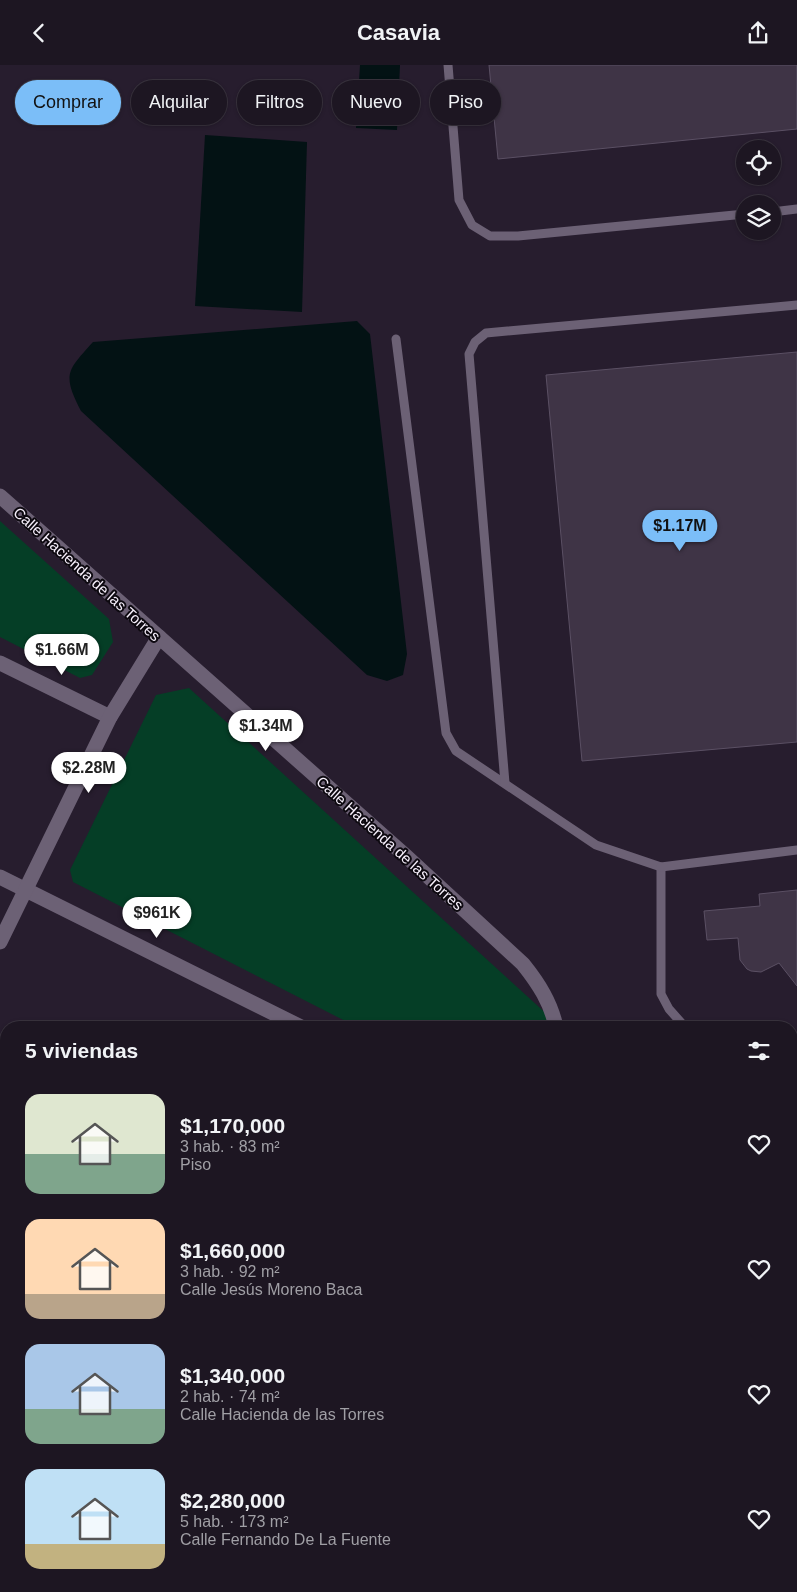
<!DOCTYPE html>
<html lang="es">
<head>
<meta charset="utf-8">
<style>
  :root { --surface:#1d1622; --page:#251f2a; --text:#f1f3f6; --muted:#a09fa5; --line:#3b3540; --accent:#7bbef8 }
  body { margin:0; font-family:Helvetica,sans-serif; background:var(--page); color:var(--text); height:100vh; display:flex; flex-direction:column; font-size:19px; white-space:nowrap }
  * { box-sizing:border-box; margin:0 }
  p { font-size:16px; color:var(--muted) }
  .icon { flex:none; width:28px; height:28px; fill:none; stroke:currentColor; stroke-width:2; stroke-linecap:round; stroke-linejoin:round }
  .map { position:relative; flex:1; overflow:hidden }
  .panel { position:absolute; left:0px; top:956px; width:798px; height:571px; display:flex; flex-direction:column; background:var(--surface); border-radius:20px 20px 0 0; box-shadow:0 1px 4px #0004,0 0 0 1px var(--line) }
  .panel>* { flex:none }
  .top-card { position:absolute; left:15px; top:15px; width:500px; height:45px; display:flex; gap:10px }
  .tools { position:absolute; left:736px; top:75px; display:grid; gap:10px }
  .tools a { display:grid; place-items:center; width:45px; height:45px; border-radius:50%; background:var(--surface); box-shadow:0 1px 4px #0004,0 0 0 1px var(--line); font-size:25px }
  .price { position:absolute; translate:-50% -42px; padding:0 11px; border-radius:18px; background:#fff; color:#222; font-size:16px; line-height:32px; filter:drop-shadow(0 1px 2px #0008) }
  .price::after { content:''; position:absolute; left:50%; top:30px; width:15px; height:11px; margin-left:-8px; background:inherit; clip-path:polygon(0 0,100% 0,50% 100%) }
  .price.selected { background:var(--accent); color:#111 }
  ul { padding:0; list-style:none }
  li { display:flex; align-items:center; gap:15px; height:125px; padding:0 25px }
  li span { display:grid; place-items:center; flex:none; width:140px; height:100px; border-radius:15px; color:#555 }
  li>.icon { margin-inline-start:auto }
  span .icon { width:60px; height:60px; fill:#fffc; stroke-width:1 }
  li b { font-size:21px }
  h2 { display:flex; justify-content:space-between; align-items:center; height:60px; padding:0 25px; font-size:21px }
  .tag { padding:0 18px; border-radius:22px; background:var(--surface); box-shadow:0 1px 4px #0004,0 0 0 1px var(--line); font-size:18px; line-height:45px }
  .tag.selected { background:var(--accent); color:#111 }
  header { display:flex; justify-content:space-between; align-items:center; height:65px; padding:0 25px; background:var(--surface); font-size:22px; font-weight:600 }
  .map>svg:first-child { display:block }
  .green { fill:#053e26 }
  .water { fill:#031214 }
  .building { fill:#3f3446; stroke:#5b5064 }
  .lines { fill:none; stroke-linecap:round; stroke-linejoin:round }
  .lane { stroke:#6c6175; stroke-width:9 }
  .street { stroke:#6c6175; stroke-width:15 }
  .secondary { stroke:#6c6175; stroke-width:15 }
  .labels { text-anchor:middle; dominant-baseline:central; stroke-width:4; stroke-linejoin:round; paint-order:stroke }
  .street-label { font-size:15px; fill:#f7f0fc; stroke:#0d0910 }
</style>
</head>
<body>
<header><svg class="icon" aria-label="back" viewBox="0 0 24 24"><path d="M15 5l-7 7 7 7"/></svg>Casavia<svg class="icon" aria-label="share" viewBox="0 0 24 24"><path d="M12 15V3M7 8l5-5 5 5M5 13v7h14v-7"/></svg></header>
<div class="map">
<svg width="797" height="1527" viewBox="0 0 797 1527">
  <rect width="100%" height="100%" fill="#271d2e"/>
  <g class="green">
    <path d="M0,456l109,98 4,23 -21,33 -12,3 -80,-41z"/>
    <path d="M189,623l361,329 2,10h-195l-284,-145 -3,-12 86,-175z"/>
    <path d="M460,1521h49l11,6h-65z"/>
  </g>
  <g class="water">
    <path d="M360,0h40l-3,65 -41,-2z"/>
    <path d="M205,70l102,7 -5,170 -107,-6z"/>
    <path d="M357,256l13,13 37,320 -4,21 -16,6 -20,-6 -286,-264c-19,-37 -14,-40 12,-69z"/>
  </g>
  <g class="building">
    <path d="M489,0h308v64l-299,30z"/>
    <path d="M797,287v390l-215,19 -36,-386z"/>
    <path d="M797,825v96l-18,-23 -18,9 -10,-1 -4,-2 -7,-9 -2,-22 -31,2 -3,-29 56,-5 -1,-12z"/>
  </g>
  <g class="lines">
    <g class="lane">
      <path d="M448,0l11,135 13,25 18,11h28l227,-22"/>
      <path d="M772,147l25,-3"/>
      <path d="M396,274l50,394 10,18 140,94 65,22v127l8,15 16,18"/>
      <path d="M505,718l-36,-429 6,-12 11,-9 311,-28"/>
      <path d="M661,802l136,-17"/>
      <path d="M791,1076l6,6"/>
      <path d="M791,1108l6,-6"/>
    </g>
    <g class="street">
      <path d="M0,598l110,54"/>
      <path d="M0,812l301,150"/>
      <path d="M0,877l110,-225 49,-80"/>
      <path d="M0,1024l6,3"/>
      <path d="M0,1236l6,4"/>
      <path d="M0,1444l6,4"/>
      <path d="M151,1521l11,6"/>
      <path d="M566,1521l12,6"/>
      <path d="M425,1527l3,-6"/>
    </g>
    <g class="secondary">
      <path d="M0,431l407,361 116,107c16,20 28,39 33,63"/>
      <path d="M594,1521l1,6"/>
    </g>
  </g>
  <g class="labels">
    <g class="street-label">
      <text transform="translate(87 509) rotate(42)">Calle Hacienda de las Torres</text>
      <text transform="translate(390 778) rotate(42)">Calle Hacienda de las Torres</text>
    </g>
  </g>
</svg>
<div class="tools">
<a><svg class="icon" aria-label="locate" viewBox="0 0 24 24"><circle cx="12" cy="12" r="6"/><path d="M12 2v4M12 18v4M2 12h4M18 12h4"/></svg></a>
<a><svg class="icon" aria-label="layers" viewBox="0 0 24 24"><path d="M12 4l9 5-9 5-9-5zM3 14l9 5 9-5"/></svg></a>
</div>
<b class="price selected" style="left:680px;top:487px">$1.17M</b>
<b class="price" style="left:62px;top:611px">$1.66M</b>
<b class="price" style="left:266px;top:687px">$1.34M</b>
<b class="price" style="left:89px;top:729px">$2.28M</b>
<b class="price" style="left:157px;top:874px">$961K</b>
<div class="top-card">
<a class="tag selected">Comprar</a>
<a class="tag">Alquilar</a>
<a class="tag">Filtros</a>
<a class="tag">Nuevo</a>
<a class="tag">Piso</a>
</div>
<section class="panel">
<h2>5 viviendas<svg class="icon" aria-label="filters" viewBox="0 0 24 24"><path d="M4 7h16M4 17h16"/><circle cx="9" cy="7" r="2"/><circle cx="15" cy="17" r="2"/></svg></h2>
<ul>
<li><span style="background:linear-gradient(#dfe7d0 60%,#7fa58c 0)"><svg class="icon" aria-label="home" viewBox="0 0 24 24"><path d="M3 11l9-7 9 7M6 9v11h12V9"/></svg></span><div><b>$1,170,000</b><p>3 hab. · 83 m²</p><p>Piso</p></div><svg class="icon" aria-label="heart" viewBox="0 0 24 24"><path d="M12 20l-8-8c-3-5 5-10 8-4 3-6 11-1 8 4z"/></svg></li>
<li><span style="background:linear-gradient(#ffd9b3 75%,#b9a48a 0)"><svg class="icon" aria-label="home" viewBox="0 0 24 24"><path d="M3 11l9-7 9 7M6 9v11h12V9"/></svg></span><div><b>$1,660,000</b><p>3 hab. · 92 m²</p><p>Calle Jesús Moreno Baca</p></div><svg class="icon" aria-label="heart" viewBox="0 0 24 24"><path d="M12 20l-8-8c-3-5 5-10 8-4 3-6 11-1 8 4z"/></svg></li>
<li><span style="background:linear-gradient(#a9c7e8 65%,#7fa58c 0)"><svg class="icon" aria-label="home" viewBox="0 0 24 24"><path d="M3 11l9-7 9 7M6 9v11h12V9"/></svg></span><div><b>$1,340,000</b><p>2 hab. · 74 m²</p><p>Calle Hacienda de las Torres</p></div><svg class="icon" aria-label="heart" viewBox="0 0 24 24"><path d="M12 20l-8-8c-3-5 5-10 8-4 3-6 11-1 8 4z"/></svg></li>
<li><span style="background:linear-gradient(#bfe0f5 75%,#c2b280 0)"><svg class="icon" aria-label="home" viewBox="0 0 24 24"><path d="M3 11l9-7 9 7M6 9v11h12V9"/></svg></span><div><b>$2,280,000</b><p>5 hab. · 173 m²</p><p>Calle Fernando De La Fuente</p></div><svg class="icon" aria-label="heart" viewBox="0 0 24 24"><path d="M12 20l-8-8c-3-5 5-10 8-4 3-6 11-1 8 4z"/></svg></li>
</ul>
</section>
</div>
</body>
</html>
